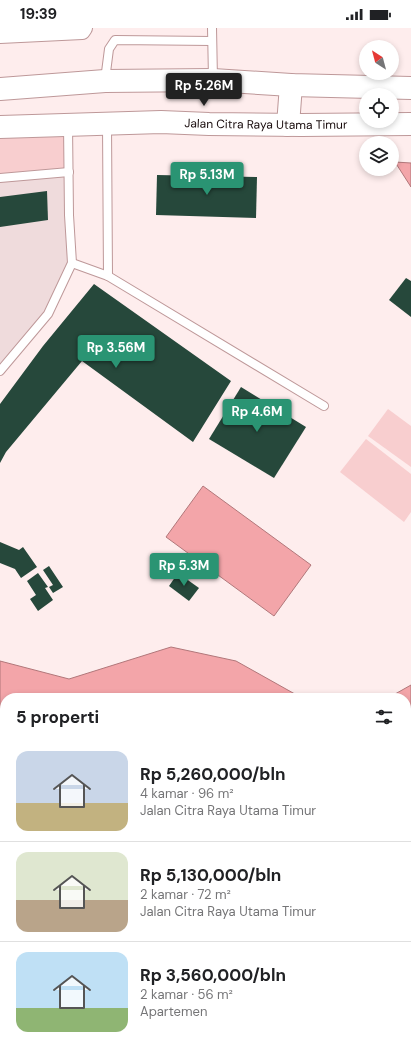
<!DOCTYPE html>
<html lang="id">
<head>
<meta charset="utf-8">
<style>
  :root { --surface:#fff; --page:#f2f2f2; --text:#202124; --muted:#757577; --line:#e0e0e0; --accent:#2a9473 }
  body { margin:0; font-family:"DM Sans",sans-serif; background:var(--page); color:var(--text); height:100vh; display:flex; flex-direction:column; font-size:15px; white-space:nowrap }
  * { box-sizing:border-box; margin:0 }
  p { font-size:13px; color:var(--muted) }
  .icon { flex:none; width:22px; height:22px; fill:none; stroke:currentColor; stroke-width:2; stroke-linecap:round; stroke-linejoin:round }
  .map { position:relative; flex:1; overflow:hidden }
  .drawer { position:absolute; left:0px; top:665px; width:411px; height:356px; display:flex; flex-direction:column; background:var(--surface); border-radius:16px 16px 0 0; box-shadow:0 2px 6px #0003 }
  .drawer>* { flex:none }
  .needle { width:26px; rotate:324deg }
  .tools { position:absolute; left:359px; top:12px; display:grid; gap:8px }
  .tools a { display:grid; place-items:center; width:40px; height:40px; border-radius:50%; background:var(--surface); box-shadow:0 2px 6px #0003; font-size:20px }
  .price { position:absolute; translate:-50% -34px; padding:0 9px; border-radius:4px; background:var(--accent); color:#fff; font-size:13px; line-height:26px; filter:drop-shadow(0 1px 2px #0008) }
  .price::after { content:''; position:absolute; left:50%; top:24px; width:12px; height:9px; margin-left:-6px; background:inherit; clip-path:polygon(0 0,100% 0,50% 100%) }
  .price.selected { background:#222; color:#fff }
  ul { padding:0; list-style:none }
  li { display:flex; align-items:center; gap:12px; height:100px; padding:0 16px }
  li+li { border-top:1px solid var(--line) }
  li span { display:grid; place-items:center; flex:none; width:112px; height:80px; border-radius:12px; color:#555 }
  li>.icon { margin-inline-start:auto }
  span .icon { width:48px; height:48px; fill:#fffc; stroke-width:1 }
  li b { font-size:17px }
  h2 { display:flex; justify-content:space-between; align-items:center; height:48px; padding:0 16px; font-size:17px }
  .status { display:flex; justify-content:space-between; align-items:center; height:28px; padding:0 20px; background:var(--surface); direction:ltr }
  .status svg { height:11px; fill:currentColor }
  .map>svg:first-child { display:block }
  .built { fill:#efdbdc }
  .green { fill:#f8cecf }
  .water { fill:#f3a5a9; stroke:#b1777a }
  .building { fill:#26483b }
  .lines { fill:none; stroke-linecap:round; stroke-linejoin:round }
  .lane-casing { stroke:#be9899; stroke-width:10 }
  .street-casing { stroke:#be9899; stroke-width:18 }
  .secondary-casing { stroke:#be9899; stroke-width:24 }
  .lane { stroke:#fff; stroke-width:8 }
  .street { stroke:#fff; stroke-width:16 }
  .secondary { stroke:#fff; stroke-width:22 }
  .labels { text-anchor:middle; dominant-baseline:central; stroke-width:4; stroke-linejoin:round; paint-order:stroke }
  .street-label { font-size:12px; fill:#180b0c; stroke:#fff }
</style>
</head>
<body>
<div class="status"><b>19:39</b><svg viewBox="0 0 49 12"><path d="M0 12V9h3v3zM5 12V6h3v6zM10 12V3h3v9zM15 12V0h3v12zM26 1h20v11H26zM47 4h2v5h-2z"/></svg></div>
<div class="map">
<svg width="411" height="1021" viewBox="0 0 411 1021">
  <rect width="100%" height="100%" fill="#feeded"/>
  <path class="built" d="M66,144l4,92 -23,49 -47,57v-191z"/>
  <g class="green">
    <path d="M66,97v47l-66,5v-50z"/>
    <path d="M388,381l23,17v41l-43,-31z"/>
    <path d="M366,411l45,35v38l-7,10 -64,-50z"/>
  </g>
  <g class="water">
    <path d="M395,134l16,1v24z"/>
    <path d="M203,458l108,79 -37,51 -108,-79z"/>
    <path d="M171,619l65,14 66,37h-297v280l-5,7v-324l69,18z"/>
    <path d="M411,657v248l-5,-1v-234h-18z"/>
  </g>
  <g class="building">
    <path d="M157,147l100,2 -1,41 -100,-3z"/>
    <path d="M47,163l1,29 -48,7v-30z"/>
    <path d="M406,250l5,3v36l-22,-17z"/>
    <path d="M94,256l137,97 -38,61 -111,-81 -76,91 -6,11v-59l43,-58z"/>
    <path d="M241,359l65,40 -32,51 -65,-39z"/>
    <path d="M0,514l19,8 4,-3 14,20 -16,11 -6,-9 -15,-6z"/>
    <path d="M49,538l14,21 -10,6 -4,-6 4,-2 -10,-15z"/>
    <path d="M38,545l10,14 -3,1 8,12 -15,11 -8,-12 6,-4 -9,-14z"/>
    <path d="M178,545l21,15 -10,13 -20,-15z"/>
    <path d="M406,979l5,1v41l-23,-3v-2h18z"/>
    <path d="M5,996v20h15l3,5h-23v-21z"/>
    <path d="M38,1016h86l-7,5h-76z"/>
    <path d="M192,1016h19v5l-20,-2z"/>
    <path d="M328,1016h56l-1,5h-56z"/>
  </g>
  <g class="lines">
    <g class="lane-casing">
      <g id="lane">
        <path d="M212,0l1,51"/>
        <path d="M105,52l4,-31 6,-9 97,1"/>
        <path d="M107,97l1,151"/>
        <path d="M0,150l69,-6"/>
        <path d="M72,235l36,13 216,130"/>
        <path d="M0,343l48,-57 24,-51 -3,-48 -1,-90"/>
        <path d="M164,1021l3,-3h15l3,3"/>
      </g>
    </g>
    <g class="street-casing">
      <path id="street" d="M0,7l82,-4 2,-3"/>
    </g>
    <g class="secondary-casing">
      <g id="secondary">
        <path d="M0,61l105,-8 108,-1 78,5 120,3"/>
        <path d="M288,97l3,-40"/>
        <path id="s1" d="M0,99l161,-5 48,2 92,1 110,-1"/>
      </g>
    </g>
    <use href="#lane" class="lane"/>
    <use href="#street" class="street"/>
    <use href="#secondary" class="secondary"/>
  </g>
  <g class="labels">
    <g class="street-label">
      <text stroke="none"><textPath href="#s1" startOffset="266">Jalan Citra Raya Utama Timur</textPath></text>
    </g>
  </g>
</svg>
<div class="tools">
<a><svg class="needle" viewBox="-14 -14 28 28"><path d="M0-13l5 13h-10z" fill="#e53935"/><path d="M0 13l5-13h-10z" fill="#757577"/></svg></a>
<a><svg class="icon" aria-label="locate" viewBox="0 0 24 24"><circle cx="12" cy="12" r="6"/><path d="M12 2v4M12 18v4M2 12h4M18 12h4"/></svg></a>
<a><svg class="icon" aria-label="layers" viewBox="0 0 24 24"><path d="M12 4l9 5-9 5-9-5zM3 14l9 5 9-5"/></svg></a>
</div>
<b class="price selected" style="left:204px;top:79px">Rp 5.26M</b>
<b class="price" style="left:207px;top:168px">Rp 5.13M</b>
<b class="price" style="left:116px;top:341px">Rp 3.56M</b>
<b class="price" style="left:257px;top:405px">Rp 4.6M</b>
<b class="price" style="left:184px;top:559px">Rp 5.3M</b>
<section class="drawer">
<h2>5 properti<svg class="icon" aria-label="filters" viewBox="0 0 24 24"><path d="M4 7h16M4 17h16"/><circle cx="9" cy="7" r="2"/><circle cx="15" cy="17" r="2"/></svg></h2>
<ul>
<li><span style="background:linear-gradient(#c9d6e8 65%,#c2b280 0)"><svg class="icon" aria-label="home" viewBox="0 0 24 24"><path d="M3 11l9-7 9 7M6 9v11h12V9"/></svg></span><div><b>Rp 5,260,000/bln</b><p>4 kamar · 96 m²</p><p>Jalan Citra Raya Utama Timur</p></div></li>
<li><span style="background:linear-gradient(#dfe7d0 60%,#b9a48a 0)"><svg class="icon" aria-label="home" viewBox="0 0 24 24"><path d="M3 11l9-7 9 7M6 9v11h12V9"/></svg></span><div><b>Rp 5,130,000/bln</b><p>2 kamar · 72 m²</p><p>Jalan Citra Raya Utama Timur</p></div></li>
<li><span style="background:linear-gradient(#bfe0f5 70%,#8fb573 0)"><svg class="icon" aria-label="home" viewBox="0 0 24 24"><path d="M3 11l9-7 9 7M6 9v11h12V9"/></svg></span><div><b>Rp 3,560,000/bln</b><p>2 kamar · 56 m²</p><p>Apartemen</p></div></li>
</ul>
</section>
</div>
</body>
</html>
